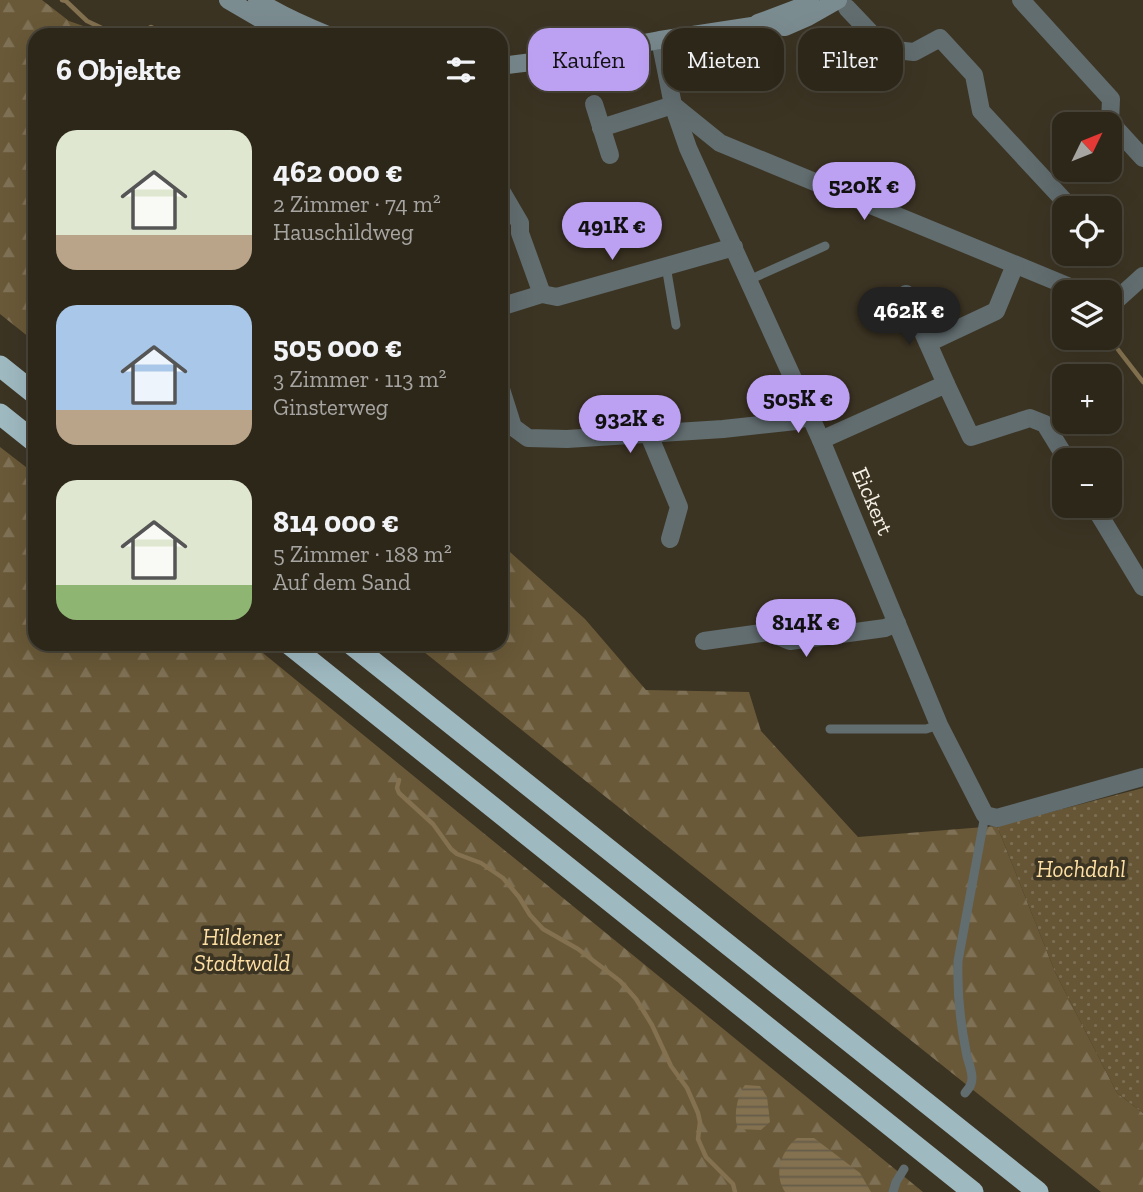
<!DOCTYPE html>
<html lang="de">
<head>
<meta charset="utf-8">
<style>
  :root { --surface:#2d271a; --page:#393327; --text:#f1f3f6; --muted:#a7a5a2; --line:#484439; --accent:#bca0f2 }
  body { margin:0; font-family:"Zilla Slab",serif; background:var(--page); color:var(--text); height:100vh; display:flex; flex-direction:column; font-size:26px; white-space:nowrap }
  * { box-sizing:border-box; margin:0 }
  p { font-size:23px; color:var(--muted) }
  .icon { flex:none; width:38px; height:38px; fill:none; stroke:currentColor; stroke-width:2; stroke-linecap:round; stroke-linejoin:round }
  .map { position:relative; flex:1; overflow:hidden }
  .sheet { position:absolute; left:28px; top:28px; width:480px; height:623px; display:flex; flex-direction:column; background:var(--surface); border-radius:21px; box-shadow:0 7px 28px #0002,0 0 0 2px var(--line) }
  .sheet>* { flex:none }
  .banner { position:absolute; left:528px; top:28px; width:509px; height:63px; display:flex; gap:14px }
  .needle { width:46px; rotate:47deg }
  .controls { position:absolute; left:1052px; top:112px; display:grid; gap:14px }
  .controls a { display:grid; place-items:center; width:70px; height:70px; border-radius:14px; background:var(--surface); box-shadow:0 7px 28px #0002,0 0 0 2px var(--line); font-size:35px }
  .price { position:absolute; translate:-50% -60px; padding:0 16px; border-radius:24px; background:var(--accent); color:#111; font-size:23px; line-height:46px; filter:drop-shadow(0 2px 4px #0008) }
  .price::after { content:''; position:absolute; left:50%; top:42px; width:21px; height:16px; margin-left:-10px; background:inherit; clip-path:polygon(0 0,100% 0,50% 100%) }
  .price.selected { background:#222; color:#fff }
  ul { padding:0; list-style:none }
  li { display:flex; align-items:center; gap:21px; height:175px; padding:0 28px }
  li span { display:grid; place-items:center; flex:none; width:196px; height:140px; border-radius:21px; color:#555 }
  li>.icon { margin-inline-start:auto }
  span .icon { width:84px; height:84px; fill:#fffc; stroke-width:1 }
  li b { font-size:30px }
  h2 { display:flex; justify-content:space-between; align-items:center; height:84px; padding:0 28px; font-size:30px }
  .pill { padding:0 24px; border-radius:21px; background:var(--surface); box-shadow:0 7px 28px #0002,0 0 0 2px var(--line); font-size:24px; line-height:63px }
  .pill.selected { background:var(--accent); color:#111 }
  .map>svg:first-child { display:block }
  .forest { fill:url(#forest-firs) }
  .park { fill:url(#park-dots) }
  .water { fill:url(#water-rules) }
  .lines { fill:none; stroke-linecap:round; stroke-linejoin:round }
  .stream { stroke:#83714f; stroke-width:4.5 }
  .lane { stroke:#626d70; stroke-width:9 }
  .street { stroke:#626d70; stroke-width:18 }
  .secondary { stroke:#7b8c91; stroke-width:18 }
  .highway { stroke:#9fb9c1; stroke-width:21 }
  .labels { text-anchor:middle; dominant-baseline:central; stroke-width:7; stroke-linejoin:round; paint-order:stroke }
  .street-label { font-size:23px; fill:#f4efe4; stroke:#3c3423 }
  .park-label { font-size:23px; font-style:italic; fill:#fddfa3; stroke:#3c3423 }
</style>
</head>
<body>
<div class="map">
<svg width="1143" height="1192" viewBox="0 0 1143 1192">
  <defs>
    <pattern id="forest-firs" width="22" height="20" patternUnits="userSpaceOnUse" patternTransform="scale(1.75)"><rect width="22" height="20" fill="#695938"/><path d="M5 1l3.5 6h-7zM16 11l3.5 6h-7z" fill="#7f7155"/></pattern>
    <pattern id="park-dots" width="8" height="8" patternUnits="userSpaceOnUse" patternTransform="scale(1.75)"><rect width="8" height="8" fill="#665636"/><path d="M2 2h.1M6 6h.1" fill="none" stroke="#7c6f53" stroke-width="1.8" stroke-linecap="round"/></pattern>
    <pattern id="water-rules" width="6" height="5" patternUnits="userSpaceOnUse" patternTransform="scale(1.75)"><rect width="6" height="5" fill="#83714f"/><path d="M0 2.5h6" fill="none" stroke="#665c4a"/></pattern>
  </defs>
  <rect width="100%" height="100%" fill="#3c3423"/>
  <g class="forest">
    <path d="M0,0h42l27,21 40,14h-74v307l-35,-28z"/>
    <path d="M0,447l35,27v170h217l671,548h-923z"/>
    <path d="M501,544l84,75 61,71 103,2 12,39 97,106 139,-11 58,146 62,121 26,20v79h-42l-687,-548h86z"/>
  </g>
  <path class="park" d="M1143,788v325l-26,-20 -62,-121 -58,-146z"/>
  <g class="water">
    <path d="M745,1085l15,1 7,11 3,25 -9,8 -23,-1c-5,-12 -1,-34 7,-44z"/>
    <path d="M797,1138h17l46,35 11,19h-86c-12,-18 -4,-41 12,-54z"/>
  </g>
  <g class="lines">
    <g class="stream">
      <path d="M62,0l4,1 21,20 19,9 6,5"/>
      <path d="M137,35l14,-8 16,8 12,-2 5,2"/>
      <path d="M1116,347l27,35"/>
      <path d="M399,780l-2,8 2,5 34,31 18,25 6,5 24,9 22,15 16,19 11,18 13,14 35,20 42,32 16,18 16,26 19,41 16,22 11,25 2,9 -2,17 8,18 27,27 2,8"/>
    </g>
    <g class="lane">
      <path d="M666,266l10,59"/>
      <path d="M749,280l76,-34"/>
      <path d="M830,729h96l13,-4"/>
      <path d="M965,1093c4,-5 7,-8 7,-15 0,-9 -5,-18 -6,-27 -6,-30 -9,-60 -8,-90l27,-146"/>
      <path d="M893,1192l3,-10 8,-13"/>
    </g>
    <g class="street">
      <path d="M1021,0l90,99 -1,23 33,36"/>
      <path d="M847,8l39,41 28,3 26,-14 34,37 7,36 90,97"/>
      <path d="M660,40l13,65 15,43 133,292 118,285 46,90 12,3 146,-41"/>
      <path d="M594,104l16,51"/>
      <path d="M601,128l72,-23 47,38 362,149"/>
      <path d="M500,189l20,34v10l22,61"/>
      <path d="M906,294l40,90"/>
      <path d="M1110,303l2,1 31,-28"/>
      <path d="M500,307l42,-13 15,3 177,-50"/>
      <path d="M928,343l68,-32 19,-46"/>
      <path d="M500,386l13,41 15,11 39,1 156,-10 73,-8 14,-6"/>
      <path d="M649,435l30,72 -9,32"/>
      <path d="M821,440l125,-56 25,53 59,-19 15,6 22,36"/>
      <path d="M1094,506l49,81"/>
      <path d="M704,641l64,-9 22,9 95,-13 12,-5"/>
    </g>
    <g class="secondary">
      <path d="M228,0l36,21 29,14"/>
      <path d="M257,0c23,15 46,25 71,35"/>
      <path d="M758,23l40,-15 12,-8"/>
      <path d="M500,66l56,-7 104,-19 92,-14 33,1 23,-10 30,-17"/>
    </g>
    <g class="highway">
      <path d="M0,366l35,28"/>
      <path d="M0,414l35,28"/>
      <path d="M289,644l684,548"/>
      <path d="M351,644l687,548"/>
    </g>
  </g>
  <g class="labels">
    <g class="street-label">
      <text transform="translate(873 501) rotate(67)">Eickert</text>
    </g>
    <g class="park-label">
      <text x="1081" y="869">Hochdahl</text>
      <text x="242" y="937">Hildener<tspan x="242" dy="26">Stadtwald</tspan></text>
    </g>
  </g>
</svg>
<div class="controls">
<a><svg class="needle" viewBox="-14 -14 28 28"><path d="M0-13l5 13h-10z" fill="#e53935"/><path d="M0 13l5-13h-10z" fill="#a7a5a2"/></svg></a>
<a><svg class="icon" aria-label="locate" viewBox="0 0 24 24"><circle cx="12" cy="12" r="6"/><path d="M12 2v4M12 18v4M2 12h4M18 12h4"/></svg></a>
<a><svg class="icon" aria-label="layers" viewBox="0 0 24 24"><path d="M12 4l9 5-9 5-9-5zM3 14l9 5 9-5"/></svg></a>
<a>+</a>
<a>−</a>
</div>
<b class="price" style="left:864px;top:222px">520K €</b>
<b class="price" style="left:612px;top:262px">491K €</b>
<b class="price selected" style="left:909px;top:347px">462K €</b>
<b class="price" style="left:798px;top:435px">505K €</b>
<b class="price" style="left:630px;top:455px">932K €</b>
<b class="price" style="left:806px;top:659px">814K €</b>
<div class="banner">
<a class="pill selected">Kaufen</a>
<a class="pill">Mieten</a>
<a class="pill">Filter</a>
</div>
<section class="sheet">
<h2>6 Objekte<svg class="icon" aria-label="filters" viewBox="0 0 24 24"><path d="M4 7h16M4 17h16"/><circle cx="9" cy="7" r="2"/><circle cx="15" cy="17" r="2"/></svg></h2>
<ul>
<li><span style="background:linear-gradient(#dfe7d0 75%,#b9a48a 0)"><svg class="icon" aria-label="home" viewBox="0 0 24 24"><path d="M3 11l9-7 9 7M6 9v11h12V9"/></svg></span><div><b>462 000 €</b><p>2 Zimmer · 74 m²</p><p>Hauschildweg</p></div></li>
<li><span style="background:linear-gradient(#a9c7e8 75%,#b9a48a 0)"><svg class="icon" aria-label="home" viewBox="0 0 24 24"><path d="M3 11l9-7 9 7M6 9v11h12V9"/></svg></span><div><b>505 000 €</b><p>3 Zimmer · 113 m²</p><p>Ginsterweg</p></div></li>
<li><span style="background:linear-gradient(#dfe7d0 75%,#8fb573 0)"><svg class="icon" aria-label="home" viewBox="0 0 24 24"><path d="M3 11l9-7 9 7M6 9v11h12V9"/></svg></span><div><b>814 000 €</b><p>5 Zimmer · 188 m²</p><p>Auf dem Sand</p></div></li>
</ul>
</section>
</div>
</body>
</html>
